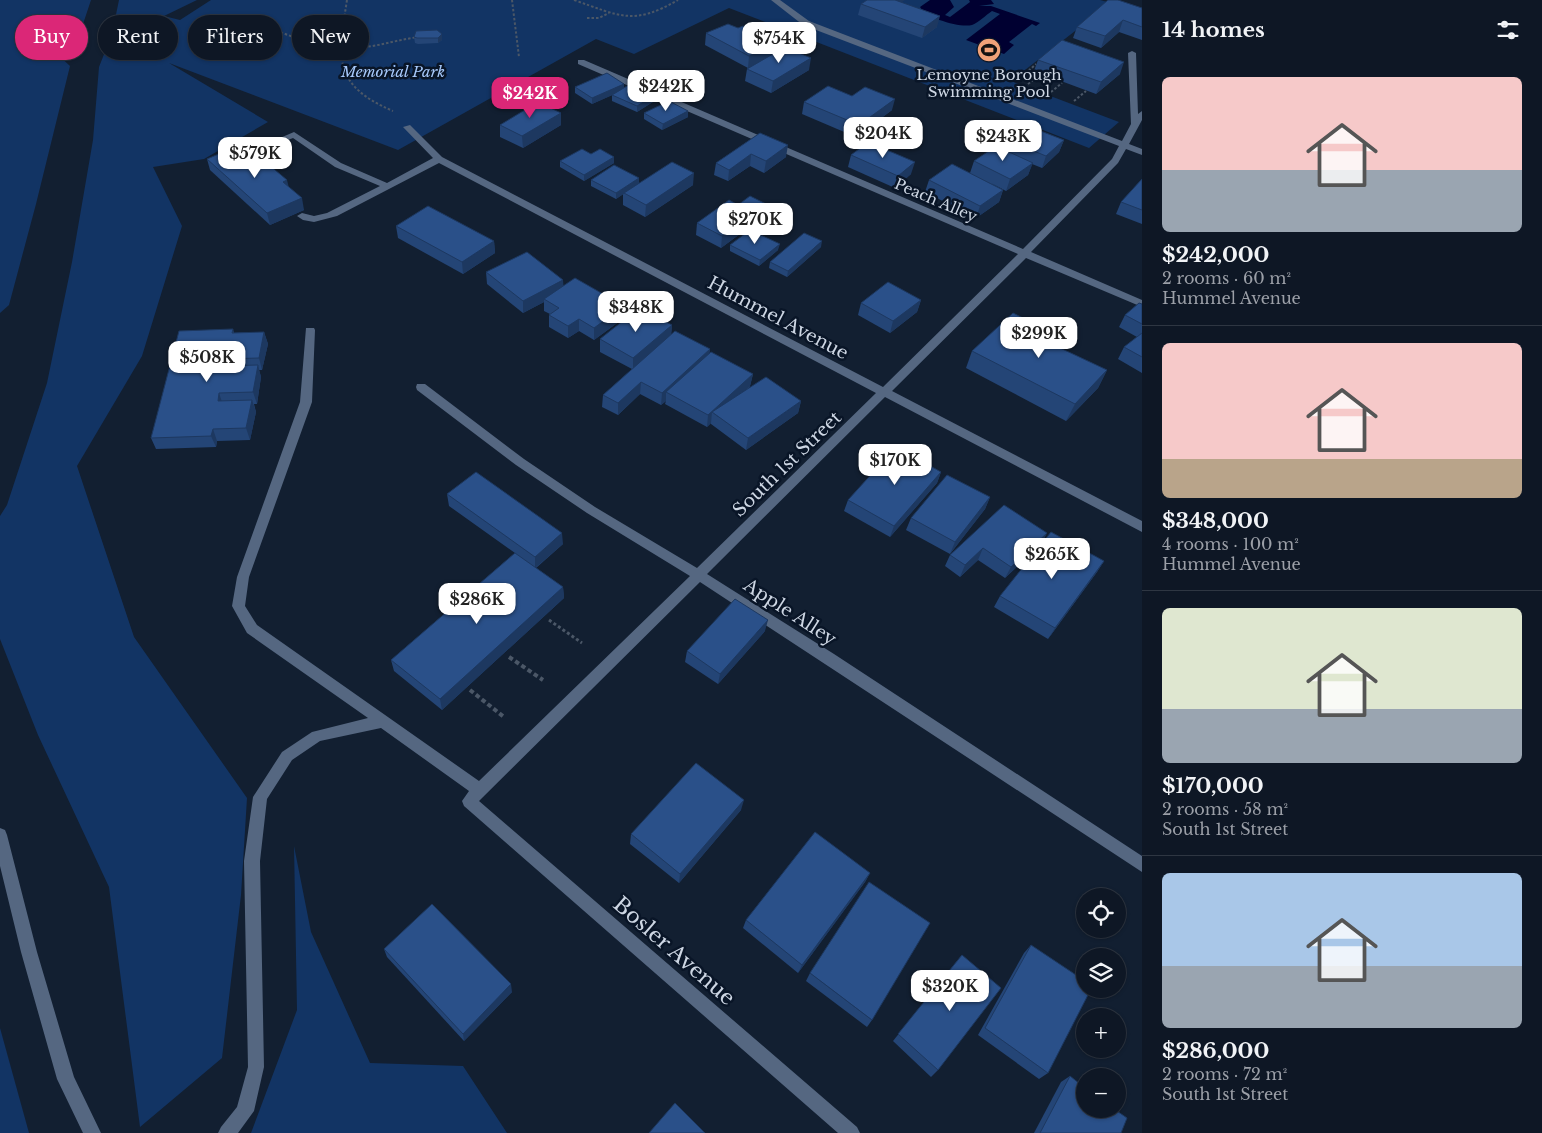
<!DOCTYPE html>
<html lang="en">
<head>
<meta charset="utf-8">
<style>
  :root { --surface:#0e1725; --page:#1c2432; --text:#f1f3f6; --muted:#9b9fa7; --line:#2e3642; --accent:#db2777 }
  body { margin:0; font-family:"Libre Baskerville",serif; background:var(--page); color:var(--text); height:100vh; display:flex; flex-direction:column; font-size:19px; white-space:nowrap }
  * { box-sizing:border-box; margin:0 }
  p { font-size:16px; color:var(--muted) }
  .icon { flex:none; width:28px; height:28px; fill:none; stroke:currentColor; stroke-width:2; stroke-linecap:round; stroke-linejoin:round }
  .map { position:relative; flex:1; overflow:hidden }
  .sheet { display:flex; flex-direction:column; background:var(--surface); width:400px }
  .sheet>* { flex:none }
  .top-card { position:absolute; left:15px; top:15px; width:475px; height:45px; display:flex; gap:10px }
  .tools { position:absolute; left:1076px; top:888px; display:grid; gap:10px }
  .tools a { display:grid; place-items:center; width:50px; height:50px; border-radius:50%; background:var(--surface); box-shadow:0 1px 4px #0004,0 0 0 1px var(--line); font-size:25px }
  .price { position:absolute; translate:-50% -42px; padding:0 11px; border-radius:10px; background:#fff; color:#222; font-size:16px; line-height:32px; filter:drop-shadow(0 1px 2px #0008) }
  .price::after { content:''; position:absolute; left:50%; top:30px; width:15px; height:11px; margin-left:-8px; background:inherit; clip-path:polygon(0 0,100% 0,50% 100%) }
  .price.on { background:var(--accent); color:#fff }
  ul { padding:0; list-style:none }
  li { display:grid; align-content:center; gap:10px; height:265px; padding:0 20px }
  li+li { border-top:1px solid var(--line) }
  li span { display:grid; place-items:center; height:155px; border-radius:8px; color:#555 }
  li>.icon { margin-inline-start:auto }
  span .icon { width:90px; height:90px; fill:#fffc; stroke-width:1 }
  li b { font-size:21px }
  h2 { display:flex; justify-content:space-between; align-items:center; height:60px; padding:0 20px; font-size:21px }
  .pill { padding:0 18px; border-radius:22px; background:var(--surface); box-shadow:0 1px 4px #0004,0 0 0 1px var(--line); font-size:18px; line-height:45px }
  .pill.on { background:var(--accent); color:#fff }
  main { display:flex; flex:1; min-height:0 }
  .map>svg:first-child { display:block }
  .green { fill:#123464 }
  .water { fill:#000031 }
  .lines { fill:none; stroke-linecap:round; stroke-linejoin:round }
  .path-far2 { stroke:#4b5767; stroke-width:2; stroke-dasharray:2.5 2; stroke-linecap:butt }
  .path-far1 { stroke:#4b5767; stroke-width:3; stroke-dasharray:3 2.5; stroke-linecap:butt }
  .path { stroke:#4b5767; stroke-width:4; stroke-dasharray:4.5 3; stroke-linecap:butt }
  .minor { fill:#556781; fill-rule:evenodd }
  .wall { fill:#244576 }
  .shaded-wall { fill:#1d3860 }
  .building { fill:#2a5089; stroke:#1d3860 }
  .labels { text-anchor:middle; dominant-baseline:central; stroke-width:5; stroke-linejoin:round; paint-order:stroke }
  .far-park-label { font-size:15px; font-style:italic; fill:#a6c8fa; stroke:#091527 }
  .far-poi-label { font-size:15px; fill:#cdd6e3; stroke:#091527 }
  .far-street-label { font-size:15px; fill:#cdd6e3; stroke:#091527 }
  .street-label { font-size:18px; fill:#cdd6e3; stroke:#091527 }
  .near-street-label { font-size:21px; fill:#cdd6e3; stroke:#091527 }
</style>
</head>
<body>
<main>
<div class="map">
<svg width="1142" height="1133" viewBox="0 0 1142 1133">
  <rect width="100%" height="100%" fill="#121f31"/>
  <g class="green">
    <path d="M0,0h91l-15,45 -20,8 14,13 -34,138 -27,101 -9,8z"/>
    <path d="M119,0h78l-33,16 16,4 31,-20h889l11,3 -100,78 108,41 -30,26 -360,-140 -95,46 -38,-15 -198,111 -229,-87 99,59 -64,37 -51,8 29,59 -40,130 -65,110 57,171 113,161 -6,97 -19,163 -82,69 -31,-240 -71,-152 -38,-96v-123l7,-11 40,-122 25,-121 21,-122 6,-73 13,-33z"/>
    <path d="M294,846l17,86 59,131 93,3 44,67h-256l46,-123z"/>
    <path d="M0,1028l29,105h-29z"/>
  </g>
  <path class="water" d="M930,0h20l4,7 -9,8 5,2 20,-15 -1,-2h22l3,4 -15,2h12l49,17 -4,3 -4,-2 -23,18 5,3 -10,9 -38,-14 34,-26 -8,-3c-6,4 -14,12 -20,14 -13,3 -46,-7 -52,-18z"/>
  <g class="lines">
    <g class="path-far2">
      <path d="M347,0c-9,58 -15,85 46,111"/>
      <path d="M512,0l7,57"/>
      <path d="M574,0c46,16 59,26 104,0"/>
      <path d="M587,18h12l10,-5"/>
      <path d="M260,23c34,16 67,28 105,24 18,-2 36,-8 54,-10"/>
      <path d="M1034,79l-8,-6 10,-9"/>
      <path d="M1028,84l12,-9"/>
      <path d="M1051,92l11,-9"/>
      <path d="M1074,101l12,-10"/>
    </g>
    <path class="path-far1" d="M549,620l33,23"/>
    <g class="path">
      <path d="M509,657l34,23"/>
      <path d="M470,690l34,27"/>
    </g>
    <g class="minor">
      <path d="M771,0h9l29,21 313,120 9,-17 -3,-71 4,-2 4,2 2,61 4,-3v9l-13,24 13,5v6l-16,-6 -8,14 -87,89 111,48v7l-116,-49 -134,133 250,130v11l-257,-135 -178,177 127,80 308,202v16l-442,-290 -221,219 378,326 3,6h-22l-374,-327 -2,-5 7,-10 -88,-63 -61,13 -28,19 -25,39 -7,62 4,206 -10,44 -16,22h-20l3,-6 16,-20 11,-40 -4,-206 9,-64 29,-45 30,-20 56,-14 -121,-85 -15,-27 5,-29 63,-175 6,-74h8l1,2 -3,72 -63,175 -4,29 12,19 222,156 211,-205 -103,-63 -71,-48 -99,-75 -1,-3 1,-3h8l99,75 71,48 102,61 179,-175 -437,-230 -102,53 -23,6 -11,-2 -6,-4 5,-3 12,3 13,-3 53,-27 -45,-19 -42,-29 -44,18 -3,1 -4,-3 52,-22 47,31 46,20 46,-25 -30,-31 7,-2 32,32 441,230 135,-133 -440,-190v-4h6l439,189 89,-90 7,-13 -316,-121z"/>
      <path d="M0,828l5,2 2,5 30,117 37,125 27,56h-18l-26,-54 -36,-127 -21,-86z"/>
    </g>
  </g>
  <g class="wall">
    <path d="M861,4l76,23 -15,11 -64,-23z"/>
    <path d="M1142,8v32l-23,-8 -18,16 -28,-10 4,-11z"/>
    <path d="M738,28l38,24 33,18 -38,23 -26,-12 2,-12 10,-6 -9,5 -43,-23 1,-12z"/>
    <path d="M442,34v6l-4,3 -20,1 -3,-1 -1,-6z"/>
    <path d="M1038,60l82,14 -24,20 -62,-23z"/>
    <path d="M575,87l49,1 33,6 -1,6 -19,12 -25,-11v-6l-20,9 -17,-11z"/>
    <path d="M852,96l40,14 -36,27 -54,-23 2,-12z"/>
    <path d="M561,113v12l-38,23 -23,-11v-12z"/>
    <path d="M644,113l44,4 -26,13 -18,-11z"/>
    <path d="M760,133l26,24 -22,16 -14,-7 -22,15 -14,-6 2,-12z"/>
    <path d="M1002,138l62,2 -5,12 -17,16 -10,-4 -4,11 -22,16 -15,-8 12,7 -4,12 -23,16 -51,-26 4,-12 41,-7 4,-12 25,-14z"/>
    <path d="M591,154l23,3v6l-30,18 -24,-14v-6z"/>
    <path d="M851,155l60,19 -16,14 -47,-21z"/>
    <path d="M207,159l82,28 15,23 -34,15 -60,-55z"/>
    <path d="M639,178v5l54,2 -48,32 -22,-12v-11l-7,5 -25,-13v-6z"/>
    <path d="M1142,179v45l-26,-10 5,-12z"/>
    <path d="M766,204l-2,12 -43,32 -25,-13 1,-12 41,-18z"/>
    <path d="M396,226l98,15 1,12 -32,21 -65,-36z"/>
    <path d="M730,245l48,5 -19,16 -29,-15z"/>
    <path d="M821,247l-34,30 -18,-9 1,-6z"/>
    <path d="M486,272l77,14 61,32 -30,22 -15,-9 -11,7 -19,-11v-12l1,-1 -6,-3v-9l-21,11 -36,-29z"/>
    <path d="M921,300l-4,12 -27,21 -32,-18 3,-12z"/>
    <path d="M1142,304v69l-24,-14 6,-12 13,-10 -18,-10 6,-12z"/>
    <path d="M672,325l-1,9 39,15 -1,6 44,19 -3,12 -1,2 52,13 -3,12 -52,37 -35,-26v-1l-4,4 -42,-23 1,-3 -5,4 -21,-11 -22,21 -16,-8 1,-12 29,-26 -32,-17v-13z"/>
    <path d="M233,329l1,4 30,-1 4,12 -6,26h-3l2,7 -4,27h-3l2,8 -6,28 -33,1 -1,6 -60,2 -5,-11z"/>
    <path d="M1047,342l60,28 -9,18 -32,33 -100,-53 6,-17z"/>
    <path d="M941,472l-4,11 -47,54 -46,-26 4,-11z"/>
    <path d="M447,494l116,50 -27,24 27,19 1,11 -122,112 -48,-39 -3,-11 124,-107 -66,-47z"/>
    <path d="M990,497l-5,12 -35,45 -44,-24 5,-12z"/>
    <path d="M1047,533l-6,11 -36,34 -27,-18 -18,17 -15,-11 5,-11z"/>
    <path d="M1104,561l-7,11 -49,67 -54,-32 6,-11z"/>
    <path d="M765,631l-47,53 -33,-22 2,-11z"/>
    <path d="M741,810l-62,73 -49,-39 1,-10z"/>
    <path d="M870,873l-5,9 -67,91 -55,-45 3,-8z"/>
    <path d="M1031,945l17,128 -9,6 -61,-44 46,-82z"/>
    <path d="M384,949l128,43 -48,49 -77,-84z"/>
    <path d="M962,955l-24,115 -7,7 -38,-36z"/>
    <path d="M810,973l62,47 -5,7 -61,-46z"/>
    <path d="M1070,1076l51,57h-87l27,-51z"/>
  </g>
  <g class="shaded-wall">
    <path d="M892,0h13l-15,10z"/>
    <path d="M940,16l-3,11 -15,11 3,-11z"/>
    <path d="M1123,20l-4,12 -18,16 4,-12z"/>
    <path d="M442,34v6l-4,3v-5z"/>
    <path d="M777,43l-1,12 -28,13 1,-12z"/>
    <path d="M811,58l-2,12 -38,23 2,-12z"/>
    <path d="M1124,62l-4,12 -24,20 5,-12z"/>
    <path d="M624,84v6l-32,14v-6z"/>
    <path d="M657,94l-1,6 -19,12v-6z"/>
    <path d="M895,99l-3,11 -36,27 3,-12z"/>
    <path d="M688,111v6l-26,13 1,-6z"/>
    <path d="M561,113v12l-38,23 -1,-12z"/>
    <path d="M1064,140l-5,12 -17,16 4,-12z"/>
    <path d="M788,145l-2,12 -22,16 2,-12z"/>
    <path d="M751,154l-1,12 -22,15 1,-11z"/>
    <path d="M614,157v6l-30,18v-6z"/>
    <path d="M915,162l-4,12 -16,14 3,-12z"/>
    <path d="M1033,163l-5,12 -22,16 4,-12z"/>
    <path d="M694,173l-1,12 -48,32 1,-12z"/>
    <path d="M639,178v6l-23,15v-6z"/>
    <path d="M287,180l3,12 -7,-10z"/>
    <path d="M1003,190l-4,12 -23,16 4,-12z"/>
    <path d="M302,198l2,12 -34,15 -3,-12z"/>
    <path d="M766,204l-2,12 -43,32 1,-12z"/>
    <path d="M494,241l1,12 -32,21 -1,-12z"/>
    <path d="M822,241l-1,6 -34,30 1,-6z"/>
    <path d="M780,244l-2,6 -19,16 1,-6z"/>
    <path d="M563,280l1,12 -20,7v3l-21,11v-12z"/>
    <path d="M921,300l-4,12 -27,21 3,-12z"/>
    <path d="M624,306v12l-30,22v-12z"/>
    <path d="M579,319v12l-11,7v-12z"/>
    <path d="M672,325l-1,13 -38,32v-12z"/>
    <path d="M264,332l4,12 -6,26 -3,-12z"/>
    <path d="M1051,332l-8,17v-9z"/>
    <path d="M710,349l-2,12 -42,31v9l-5,4 1,-12z"/>
    <path d="M225,359l4,12 -5,-5z"/>
    <path d="M258,365l3,12 -4,27 -4,-12z"/>
    <path d="M1107,370l-9,18 -32,33 9,-17z"/>
    <path d="M753,374l-3,12 -32,31 -6,-5 -1,11 -4,4 1,-12z"/>
    <path d="M641,382l-1,12 -22,21v-12z"/>
    <path d="M219,393l4,12 -5,-4z"/>
    <path d="M252,400l4,12 -6,28 -4,-12z"/>
    <path d="M801,401l-3,12 -52,37 2,-12z"/>
    <path d="M213,429l4,12 -1,6 -5,-11z"/>
    <path d="M941,472l-4,11 -47,54 4,-11z"/>
    <path d="M990,497l-5,12 -35,45 5,-12z"/>
    <path d="M562,533l1,11 -28,24v-11z"/>
    <path d="M1047,533l-6,11 -36,34 6,-11z"/>
    <path d="M983,548l-5,12 -18,17 5,-12z"/>
    <path d="M1104,561l-7,11 -49,67 7,-11z"/>
    <path d="M563,587l1,11 -122,112 -2,-11z"/>
    <path d="M768,620l-3,11 -47,53 2,-10z"/>
    <path d="M744,800l-3,10 -62,73 1,-9z"/>
    <path d="M870,873l-5,9 -67,91 4,-8z"/>
    <path d="M511,984l1,8 -48,49 -1,-7z"/>
  </g>
  <g class="building">
    <path d="M867,0h28l45,16 -15,11 -64,-23z"/>
    <path d="M1108,0h10l24,8v19l-19,-7 -18,16 -28,-9z"/>
    <path d="M728,24l10,4 5,-2 34,17 -28,13 -43,-23z"/>
    <path d="M437,30l5,4 -4,4h-21l-3,-1 2,-6z"/>
    <path d="M1062,40l62,22 -23,20 -63,-22z"/>
    <path d="M785,47l26,11 -38,23 -26,-12z"/>
    <path d="M607,73l17,11 -32,14 -17,-11z"/>
    <path d="M632,83l25,11 -20,12 -25,-11z"/>
    <path d="M828,86l24,10 13,-9 30,12 -36,26 -55,-23z"/>
    <path d="M669,101l19,10 -25,13 -19,-11z"/>
    <path d="M538,102l23,11 -39,23 -22,-11z"/>
    <path d="M1020,123l44,17 -18,16 -44,-18z"/>
    <path d="M760,133l28,12 -22,16 -15,-7 -22,16 -13,-7z"/>
    <path d="M868,142l47,20 -17,14 -47,-21z"/>
    <path d="M240,145l18,16 4,-2 25,21 -4,2 19,16 -35,15 -60,-54z"/>
    <path d="M996,146l37,17 -23,16 -36,-18z"/>
    <path d="M582,149l9,5 9,-5 14,8 -30,18 -24,-14z"/>
    <path d="M672,162l22,11 -48,32 -22,-12z"/>
    <path d="M952,164l51,26 -23,16 -51,-26z"/>
    <path d="M614,165l25,13 -23,15 -25,-13z"/>
    <path d="M1142,179v31l-21,-8z"/>
    <path d="M750,196l16,8 -44,32 -25,-13 32,-23 9,5z"/>
    <path d="M428,206l66,35 -32,21 -66,-36z"/>
    <path d="M750,230l30,14 -20,16 -30,-15z"/>
    <path d="M804,233l18,8 -34,30 -18,-9z"/>
    <path d="M527,252l36,28 -40,21 -37,-29z"/>
    <path d="M575,278l49,28 -30,22 -15,-9 -11,7 -19,-11 10,-7 -15,-9z"/>
    <path d="M888,282l33,18 -28,21 -32,-18z"/>
    <path d="M1139,303l3,1v20l-17,-9z"/>
    <path d="M639,308l33,17 -39,33 -33,-19z"/>
    <path d="M1013,313l38,19 -8,8 64,30 -32,34 -103,-53z"/>
    <path d="M233,329l-1,4 32,-1 -5,26 -34,1 -1,7 34,-1 -5,27 -34,1 -1,8 34,-1 -6,28 -33,1 -2,7 -60,2 28,-107z"/>
    <path d="M675,331l35,18 -48,44 -21,-11 -23,21 -15,-8z"/>
    <path d="M1142,333v24l-18,-10z"/>
    <path d="M711,352l42,22 -45,41 -42,-23z"/>
    <path d="M766,377l35,24 -53,37 -36,-26z"/>
    <path d="M896,447l45,25 -47,54 -46,-26z"/>
    <path d="M476,472l86,61 -27,24 -88,-63z"/>
    <path d="M947,475l43,22 -35,45 -44,-24z"/>
    <path d="M1004,505l43,28 -36,34 -28,-19 -18,17 -15,-10z"/>
    <path d="M1051,532l53,29 -49,67 -55,-32z"/>
    <path d="M515,553l48,34 -123,112 -49,-39z"/>
    <path d="M735,599l33,21 -48,54 -33,-23z"/>
    <path d="M696,763l48,37 -64,74 -49,-40z"/>
    <path d="M815,832l55,41 -68,92 -56,-45z"/>
    <path d="M869,882l61,41 -58,97 -62,-47z"/>
    <path d="M432,904l79,80 -48,50 -79,-85z"/>
    <path d="M1031,945l54,36v8h6l-43,84 -63,-45z"/>
    <path d="M962,955l39,33 -63,82 -40,-36z"/>
    <path d="M1070,1076l15,12v21h29l13,9 -6,15h-81z"/>
    <path d="M675,1103l30,30h-56z"/>
  </g>
  <defs>
    <g id="stadium-disc" transform="scale(1.25)"><circle r="9.5" fill="#f0a279" stroke="#091527"/><path d="M0-5a6.5 5 0 1 0 0 10a6.5 5 0 1 0 0-10ZM-3.5-1.8h7v3.6h-7Z" fill="#111"/></g>
  </defs>
  <g fill-rule="evenodd">
    <use href="#stadium-disc" x="989" y="50"/>
  </g>
  <g class="labels">
    <g class="far-park-label">
      <text x="393" y="71">Memorial Park</text>
    </g>
    <g class="far-poi-label">
      <text x="989" y="74">Lemoyne Borough<tspan x="989" dy="17">Swimming Pool</tspan></text>
    </g>
    <g class="far-street-label">
      <text transform="translate(936 200) rotate(23)">Peach Alley</text>
    </g>
    <g class="street-label">
      <text transform="translate(778 318) rotate(28)">Hummel Avenue</text>
      <text transform="translate(787 464) rotate(-44)">South 1st Street</text>
      <text transform="translate(790 612) rotate(33)">Apple Alley</text>
    </g>
    <g class="near-street-label">
      <text transform="translate(674 951) rotate(41)">Bosler Avenue</text>
    </g>
  </g>
</svg>
<div class="tools">
<a><svg class="icon" aria-label="locate" viewBox="0 0 24 24"><circle cx="12" cy="12" r="6"/><path d="M12 2v4M12 18v4M2 12h4M18 12h4"/></svg></a>
<a><svg class="icon" aria-label="layers" viewBox="0 0 24 24"><path d="M12 4l9 5-9 5-9-5zM3 14l9 5 9-5"/></svg></a>
<a>+</a>
<a>−</a>
</div>
<b class="price" style="left:779px;top:64px">$754K</b>
<b class="price" style="left:666px;top:112px">$242K</b>
<b class="price on" style="left:530px;top:119px">$242K</b>
<b class="price" style="left:883px;top:159px">$204K</b>
<b class="price" style="left:1003px;top:162px">$243K</b>
<b class="price" style="left:255px;top:179px">$579K</b>
<b class="price" style="left:755px;top:245px">$270K</b>
<b class="price" style="left:636px;top:333px">$348K</b>
<b class="price" style="left:1039px;top:359px">$299K</b>
<b class="price" style="left:207px;top:383px">$508K</b>
<b class="price" style="left:895px;top:486px">$170K</b>
<b class="price" style="left:1052px;top:580px">$265K</b>
<b class="price" style="left:477px;top:625px">$286K</b>
<b class="price" style="left:950px;top:1012px">$320K</b>
<div class="top-card">
<a class="pill on">Buy</a>
<a class="pill">Rent</a>
<a class="pill">Filters</a>
<a class="pill">New</a>
</div>
</div>
<section class="sheet">
<h2>14 homes<svg class="icon" aria-label="filters" viewBox="0 0 24 24"><path d="M4 7h16M4 17h16"/><circle cx="9" cy="7" r="2"/><circle cx="15" cy="17" r="2"/></svg></h2>
<ul>
<li><span style="background:linear-gradient(#f6c9c9 60%,#9aa5b1 0)"><svg class="icon" aria-label="home" viewBox="0 0 24 24"><path d="M3 11l9-7 9 7M6 9v11h12V9"/></svg></span><div><b>$242,000</b><p>2 rooms · 60 m²</p><p>Hummel Avenue</p></div></li>
<li><span style="background:linear-gradient(#f6c9c9 75%,#b9a48a 0)"><svg class="icon" aria-label="home" viewBox="0 0 24 24"><path d="M3 11l9-7 9 7M6 9v11h12V9"/></svg></span><div><b>$348,000</b><p>4 rooms · 100 m²</p><p>Hummel Avenue</p></div></li>
<li><span style="background:linear-gradient(#dfe7d0 65%,#9aa5b1 0)"><svg class="icon" aria-label="home" viewBox="0 0 24 24"><path d="M3 11l9-7 9 7M6 9v11h12V9"/></svg></span><div><b>$170,000</b><p>2 rooms · 58 m²</p><p>South 1st Street</p></div></li>
<li><span style="background:linear-gradient(#a9c7e8 60%,#9aa5b1 0)"><svg class="icon" aria-label="home" viewBox="0 0 24 24"><path d="M3 11l9-7 9 7M6 9v11h12V9"/></svg></span><div><b>$286,000</b><p>2 rooms · 72 m²</p><p>South 1st Street</p></div></li>
</ul>
</section>
</main>
</body>
</html>
